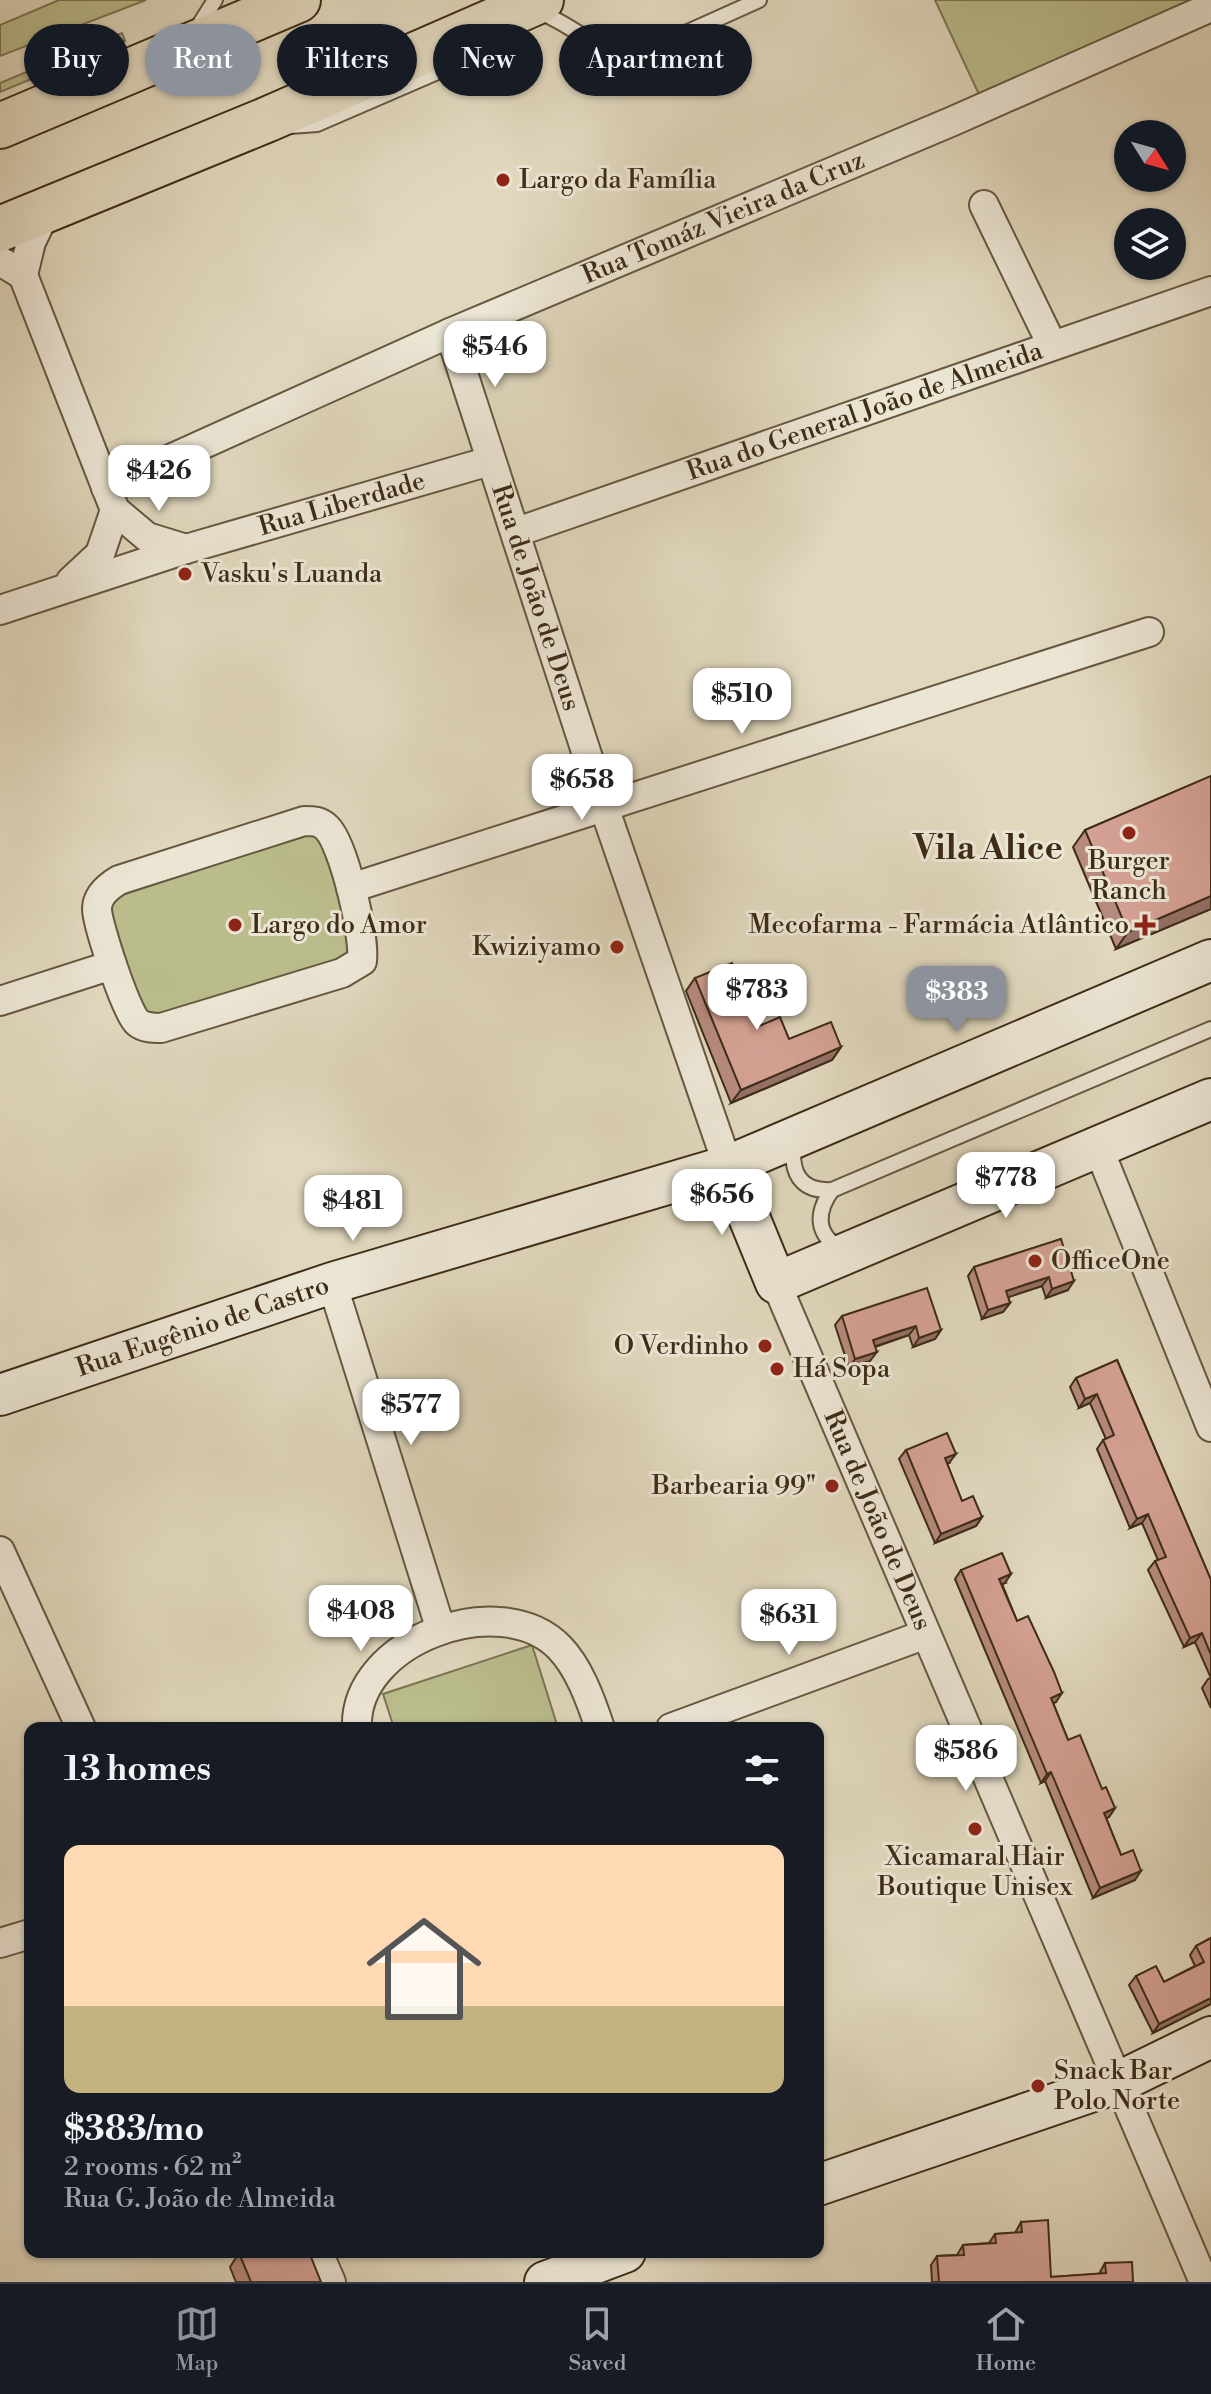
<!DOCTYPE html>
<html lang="en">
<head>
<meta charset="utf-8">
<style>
  :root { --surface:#171b24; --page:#242831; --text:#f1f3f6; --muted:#9ea1a6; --line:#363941; --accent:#8c9099 }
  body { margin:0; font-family:"Libre Bodoni",serif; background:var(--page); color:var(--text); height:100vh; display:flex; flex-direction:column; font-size:30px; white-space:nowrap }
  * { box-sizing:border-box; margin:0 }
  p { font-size:26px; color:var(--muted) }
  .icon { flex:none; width:44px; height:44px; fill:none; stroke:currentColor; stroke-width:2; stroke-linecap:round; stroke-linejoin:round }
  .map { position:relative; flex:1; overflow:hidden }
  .side { position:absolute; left:24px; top:1722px; width:800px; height:536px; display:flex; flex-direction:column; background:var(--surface); border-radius:16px; box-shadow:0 2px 6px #0004 }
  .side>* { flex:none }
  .banner { position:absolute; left:24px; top:24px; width:800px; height:72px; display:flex; gap:16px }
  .needle { width:52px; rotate:127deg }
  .controls { position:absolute; left:1114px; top:120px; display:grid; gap:16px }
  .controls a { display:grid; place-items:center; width:72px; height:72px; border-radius:50%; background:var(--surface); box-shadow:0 2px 6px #0004; font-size:40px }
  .price { position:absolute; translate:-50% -68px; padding:0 18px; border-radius:16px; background:#fff; color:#222; font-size:26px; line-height:52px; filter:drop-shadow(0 2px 4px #0008) }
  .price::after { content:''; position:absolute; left:50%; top:48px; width:24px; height:18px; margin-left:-12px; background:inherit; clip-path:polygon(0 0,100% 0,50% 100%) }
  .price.current { background:var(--accent); color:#fff }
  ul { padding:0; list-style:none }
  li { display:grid; align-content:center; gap:16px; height:424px; padding:0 40px }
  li+li { border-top:2px solid var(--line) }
  li span { display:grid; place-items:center; height:248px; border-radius:16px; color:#555 }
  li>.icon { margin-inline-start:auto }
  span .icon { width:144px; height:144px; fill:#fffc; stroke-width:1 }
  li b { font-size:34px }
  h2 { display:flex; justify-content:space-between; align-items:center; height:96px; padding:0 40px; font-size:34px }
  .chip { padding:0 28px; border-radius:36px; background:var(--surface); box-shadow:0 2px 6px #0004; font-size:28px; line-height:72px }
  .chip.current { background:var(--accent); color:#fff }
  .tabs { display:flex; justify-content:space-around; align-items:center; height:112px; border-top:2px solid var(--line); background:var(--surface); font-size:22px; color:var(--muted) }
  .tabs a { display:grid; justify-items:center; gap:4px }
  .tabs .current { color:var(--accent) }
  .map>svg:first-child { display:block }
  .green { fill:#babc8c; stroke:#7c7452; stroke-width:2 }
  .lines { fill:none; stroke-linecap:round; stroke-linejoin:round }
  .lane-casing { stroke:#665740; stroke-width:18 }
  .street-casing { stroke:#665740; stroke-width:32 }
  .secondary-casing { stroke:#3e2c17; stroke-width:44 }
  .highway-casing { stroke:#3e2c17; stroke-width:48 }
  .lane { stroke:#ebe5d4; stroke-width:14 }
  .street { stroke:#ebe5d4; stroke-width:28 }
  .secondary { stroke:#ebe5d4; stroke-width:40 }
  .highway { stroke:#e0d7bd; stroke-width:44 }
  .wall { fill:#b68a7e; stroke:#3e2c17; stroke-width:2 }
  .shaded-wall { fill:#947067; stroke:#3e2c17; stroke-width:2 }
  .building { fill:#d4a093; stroke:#3e2c17; stroke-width:2 }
  .poi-dot { fill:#8f2418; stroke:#ebe5d4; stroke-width:3 }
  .labels { text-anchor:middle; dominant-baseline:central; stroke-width:6; stroke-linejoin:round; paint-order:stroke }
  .poi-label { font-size:26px; fill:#3e2c17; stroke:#ebe5d4; text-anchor:start }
  .street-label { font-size:26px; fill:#3e2c17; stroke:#ebe5d4 }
  .district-label { font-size:34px; font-weight:bold; fill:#3e2c17; stroke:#ebe5d4 }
</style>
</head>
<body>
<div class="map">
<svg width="1211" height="2282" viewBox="0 0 1211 2282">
  <rect width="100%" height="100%" fill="#e0d7bd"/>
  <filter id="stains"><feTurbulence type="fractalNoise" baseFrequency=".0025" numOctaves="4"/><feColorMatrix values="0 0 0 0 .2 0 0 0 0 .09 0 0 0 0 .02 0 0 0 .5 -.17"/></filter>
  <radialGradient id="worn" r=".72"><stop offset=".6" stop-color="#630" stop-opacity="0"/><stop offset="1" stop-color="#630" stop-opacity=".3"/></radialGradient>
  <g class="green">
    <path d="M59,0h87l-146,56v-31z"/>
    <path d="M935,0h265l-218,101z"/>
    <path d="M122,33l3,8 -64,24 -3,-7z"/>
    <path d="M31,70l3,8 -34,14v-9z"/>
    <path d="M320,829l40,130 -215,64 -38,-123z"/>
    <path d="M532,1645l26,83h-164l-11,-34z"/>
  </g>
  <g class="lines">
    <g class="lane-casing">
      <g id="lane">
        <path d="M537,11c36,13 63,45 102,43l120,-54"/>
        <path d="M196,30l19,-30"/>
        <path d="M290,126l27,-2 148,-64 10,-7 8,-16"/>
        <path d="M794,1142c-4,29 5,50 38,48l379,-161"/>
        <path d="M832,1190c-16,22 -17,44 9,59"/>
      </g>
    </g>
    <g class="street-casing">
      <g id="street">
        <path d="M984,205l68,140"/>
        <path d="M0,261l23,14 92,235 32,27 39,12"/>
        <path d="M23,275l8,-33 15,-31"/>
        <path id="s1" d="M450,333l154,474 124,359"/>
        <path id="s2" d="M106,488l344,-155 503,-212 258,-114"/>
        <path id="s3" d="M517,532l694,-241"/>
        <path d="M71,581l29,-27 15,-44"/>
        <path id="s4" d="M0,610l186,-61 304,-88"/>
        <path d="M304,821c10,0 16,0 23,7 17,17 38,108 35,133l-20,12 -181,55c-8,0 -17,0 -24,-6 -10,-8 -40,-98 -40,-113 0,-14 12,-23 22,-29z"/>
        <path d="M351,888l798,-256"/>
        <path d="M0,1001l112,-36"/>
        <path d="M1098,1147l113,280"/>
        <path d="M332,1283l108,344"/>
        <path id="s5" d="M776,1283l428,999"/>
        <path d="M0,1551l81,177"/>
        <path d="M357,1728c-4,-87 143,-141 202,-81 20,20 32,54 41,81"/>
        <path d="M671,1728l255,-94"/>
        <path d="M0,1943l30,-9"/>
        <path d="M318,2252l13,30"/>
      </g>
    </g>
    <g class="secondary-casing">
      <g id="secondary">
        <path d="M728,1166l48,117 435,-184"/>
        <path id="s6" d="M0,1395l332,-112 396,-117 483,-206"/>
        <path d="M818,2185l301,-103 92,-45"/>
        <path d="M545,2282l80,-30"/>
      </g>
    </g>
    <g class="highway-casing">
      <g id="highway">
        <path d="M0,126l298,-126"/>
        <path d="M0,229l266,-109 275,-120"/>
      </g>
    </g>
    <use href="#lane" class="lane"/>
    <use href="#street" class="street"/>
    <use href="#secondary" class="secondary"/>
    <use href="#highway" class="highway"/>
  </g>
  <g class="wall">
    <path d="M1211,776v133l-95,40 -43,-102 12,-17z"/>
    <path d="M695,978l64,48 30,13 52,8 -9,13 -101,43 -45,-112z"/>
    <path d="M1061,1239l7,51 -22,8 -4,-12 -22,7 -12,4 2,6 -7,9 -21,7 -14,-43 6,-9z"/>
    <path d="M842,1316l99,14 -6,9 -22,8 -4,-12 -34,12 -5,14 -21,7 -14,-43z"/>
    <path d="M1117,1360l94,220v128l-9,-20 6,-9 3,-1 -16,-36 -11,5 -36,-77 7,-9 3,-1 -16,-37 -12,5 -33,-79 6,-9 3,-1 -16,-36 -11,5 -9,-21 6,-9z"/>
    <path d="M906,1450l43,13 -2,1 15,37 20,16 -6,9 -41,17 -36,-84z"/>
    <path d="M961,1570l44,13 -3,1 15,37 39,81 -3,1 15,37 47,68 -6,9 -3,1 15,37 14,25 -42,18 -48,-117 -4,2 -86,-204z"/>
    <path d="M1211,1938v66l-58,29 -24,-48 7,-9 28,6 31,-16 -5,-11 6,-9z"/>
    <path d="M1021,2222l30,55 48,-3 6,-11 28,19h-201l-1,-17 6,-9 20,-1 6,-10 26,-2 6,-9 20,-1z"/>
    <path d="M239,2253l82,29h-85l-6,-15z"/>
  </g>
  <g class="shaded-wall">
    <path d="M1211,896v13l-95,40 12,-17z"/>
    <path d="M841,1047l-9,13 -101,43 10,-13z"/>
    <path d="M1049,1277l-7,9 -42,14 6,-9z"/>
    <path d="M1074,1281l-6,9 -22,8 6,-9z"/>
    <path d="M1010,1303l-7,9 -21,7 6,-9z"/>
    <path d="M916,1326l-7,9 -42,14 6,-9z"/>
    <path d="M941,1330l-6,9 -22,8 6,-9z"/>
    <path d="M877,1352l-7,9 -21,7 6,-9z"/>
    <path d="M1097,1394l-7,9 -11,5 6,-9z"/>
    <path d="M956,1454l-7,9 -11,5 7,-10z"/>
    <path d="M1148,1514l-6,9 -12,5 7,-9z"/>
    <path d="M982,1517l-6,9 -41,17 6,-9z"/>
    <path d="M1011,1574l-6,9 -12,5 6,-9z"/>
    <path d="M1202,1633l-7,9 -11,5 6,-9z"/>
    <path d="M1062,1693l-6,9 -11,5 6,-9z"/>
    <path d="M1051,1772l-6,9 -4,2 6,-9z"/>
    <path d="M1115,1808l-6,9 -12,5 7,-9z"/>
    <path d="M1141,1871l-6,9 -42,18 7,-10z"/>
    <path d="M1211,1998v6l-58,29 6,-9z"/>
  </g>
  <g class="building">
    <path d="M1211,776v120l-83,36 -43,-102z"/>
    <path d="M732,963l27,63 21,-9 9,22 42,-17 10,25 -100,43 -46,-112z"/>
    <path d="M1061,1239l13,42 -22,8 -3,-12 -22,7 -21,7 4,12 -22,7 -14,-43z"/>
    <path d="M927,1288l14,42 -22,8 -3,-12 -23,7 -20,7 4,12 -22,7 -13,-43z"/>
    <path d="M1117,1360l94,220v75l-9,-22 -12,5 -35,-77 11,-4 -18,-43 -11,5 -34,-79 11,-5 -17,-41 -12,5 -9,-21z"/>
    <path d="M947,1433l9,21 -11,4 17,43 11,-5 9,21 -41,17 -35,-84z"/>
    <path d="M1002,1553l9,21 -12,5 18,42 11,-5 26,56 8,21 -11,5 17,42 12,-5 22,54 4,-2 9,21 -11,5 17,42 12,-5 8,21 -41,17 -49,-116 -4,2 -86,-204z"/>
    <path d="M1211,1938v60l-52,26 -23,-48 20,-10 8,16 40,-20 -8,-16z"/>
    <path d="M1048,2220l3,57 55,-4 -1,-10 27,-1 1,20h-194l-2,-26 27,-1 -1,-10 33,-2 -1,-9 27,-2 -1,-10z"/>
    <path d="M242,2252h67l12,30h-70l-12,-29z"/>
  </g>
  <g class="poi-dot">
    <circle cx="503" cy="180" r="8"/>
    <circle cx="185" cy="574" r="8"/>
    <circle cx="1129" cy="833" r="8"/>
    <circle cx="235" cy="925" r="8"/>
    <path d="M1141 913h8v8h8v8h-8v8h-8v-8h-8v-8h8z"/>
    <circle cx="617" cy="947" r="8"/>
    <circle cx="1035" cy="1261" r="8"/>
    <circle cx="765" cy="1346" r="8"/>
    <circle cx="777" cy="1369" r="8"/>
    <circle cx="832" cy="1486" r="8"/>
    <circle cx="975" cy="1829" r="8"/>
    <circle cx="1038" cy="2086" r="8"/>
  </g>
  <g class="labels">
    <g class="poi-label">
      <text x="519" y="180">Largo da Família</text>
      <text x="201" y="574">Vasku's Luanda</text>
      <text x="1129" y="861" text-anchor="middle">Burger<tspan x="1129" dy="30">Ranch</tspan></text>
      <text x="251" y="925">Largo do Amor</text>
      <text x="1129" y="925" text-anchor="end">Mecofarma - Farmácia Atlântico</text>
      <text x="601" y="947" text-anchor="end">Kwiziyamo</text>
      <text x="1051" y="1261">OfficeOne</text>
      <text x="749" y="1346" text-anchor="end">O Verdinho</text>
      <text x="793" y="1369">Há Sopa</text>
      <text x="816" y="1486" text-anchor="end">Barbearia 99"</text>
      <text x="975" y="1857" text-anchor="middle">Xicamaral Hair<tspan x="975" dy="30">Boutique Unisex</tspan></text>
      <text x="1054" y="2071">Snack Bar<tspan x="1054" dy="30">Polo Norte</tspan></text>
    </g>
    <g class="street-label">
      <text stroke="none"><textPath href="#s2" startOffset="674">Rua Tomáz Vieira da Cruz</textPath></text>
      <text stroke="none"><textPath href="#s3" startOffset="368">Rua do General João de Almeida</textPath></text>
      <text stroke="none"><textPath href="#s4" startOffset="358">Rua Liberdade</textPath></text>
      <text stroke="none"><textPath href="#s1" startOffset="278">Rua de João de Deus</textPath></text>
      <text stroke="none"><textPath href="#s6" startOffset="214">Rua Eugênio de Castro</textPath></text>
      <text stroke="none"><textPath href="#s5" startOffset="258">Rua de João de Deus</textPath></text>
    </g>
    <g class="district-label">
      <text x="988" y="849">Vila Alice</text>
    </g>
  </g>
  <rect width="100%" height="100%" filter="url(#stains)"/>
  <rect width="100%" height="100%" fill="url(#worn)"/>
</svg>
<div class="controls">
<a><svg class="needle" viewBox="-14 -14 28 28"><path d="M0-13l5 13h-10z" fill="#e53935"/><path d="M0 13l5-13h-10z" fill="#9ea1a6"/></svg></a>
<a><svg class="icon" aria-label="layers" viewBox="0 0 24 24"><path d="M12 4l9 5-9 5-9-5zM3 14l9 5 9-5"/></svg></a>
</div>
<b class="price" style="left:495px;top:389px">$546</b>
<b class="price" style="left:159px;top:513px">$426</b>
<b class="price" style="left:742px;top:736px">$510</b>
<b class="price" style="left:582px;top:822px">$658</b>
<b class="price" style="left:757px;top:1032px">$783</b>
<b class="price current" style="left:957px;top:1034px">$383</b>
<b class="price" style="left:1006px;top:1220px">$778</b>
<b class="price" style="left:722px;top:1237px">$656</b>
<b class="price" style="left:353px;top:1243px">$481</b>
<b class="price" style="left:411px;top:1447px">$577</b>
<b class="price" style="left:361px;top:1653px">$408</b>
<b class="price" style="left:789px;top:1657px">$631</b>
<b class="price" style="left:966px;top:1793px">$586</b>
<div class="banner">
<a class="chip">Buy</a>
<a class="chip current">Rent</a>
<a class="chip">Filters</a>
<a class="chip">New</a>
<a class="chip">Apartment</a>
</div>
<section class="side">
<h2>13 homes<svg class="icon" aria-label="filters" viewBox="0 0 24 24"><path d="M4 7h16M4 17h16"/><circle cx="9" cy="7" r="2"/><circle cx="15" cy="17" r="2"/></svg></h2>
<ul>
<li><span style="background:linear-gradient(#ffd9b3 65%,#c2b280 0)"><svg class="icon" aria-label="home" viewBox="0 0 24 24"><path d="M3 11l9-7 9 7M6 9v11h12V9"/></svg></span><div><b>$383/mo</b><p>2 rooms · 62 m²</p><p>Rua G. João de Almeida</p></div></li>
</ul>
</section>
</div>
<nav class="tabs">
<a class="current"><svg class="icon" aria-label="map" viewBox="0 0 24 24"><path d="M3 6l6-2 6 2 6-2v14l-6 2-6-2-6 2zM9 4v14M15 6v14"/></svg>Map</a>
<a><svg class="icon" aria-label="saved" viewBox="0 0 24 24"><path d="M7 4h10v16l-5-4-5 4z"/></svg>Saved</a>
<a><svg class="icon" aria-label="home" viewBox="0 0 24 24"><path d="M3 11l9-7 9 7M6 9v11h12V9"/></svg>Home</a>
</nav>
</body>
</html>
